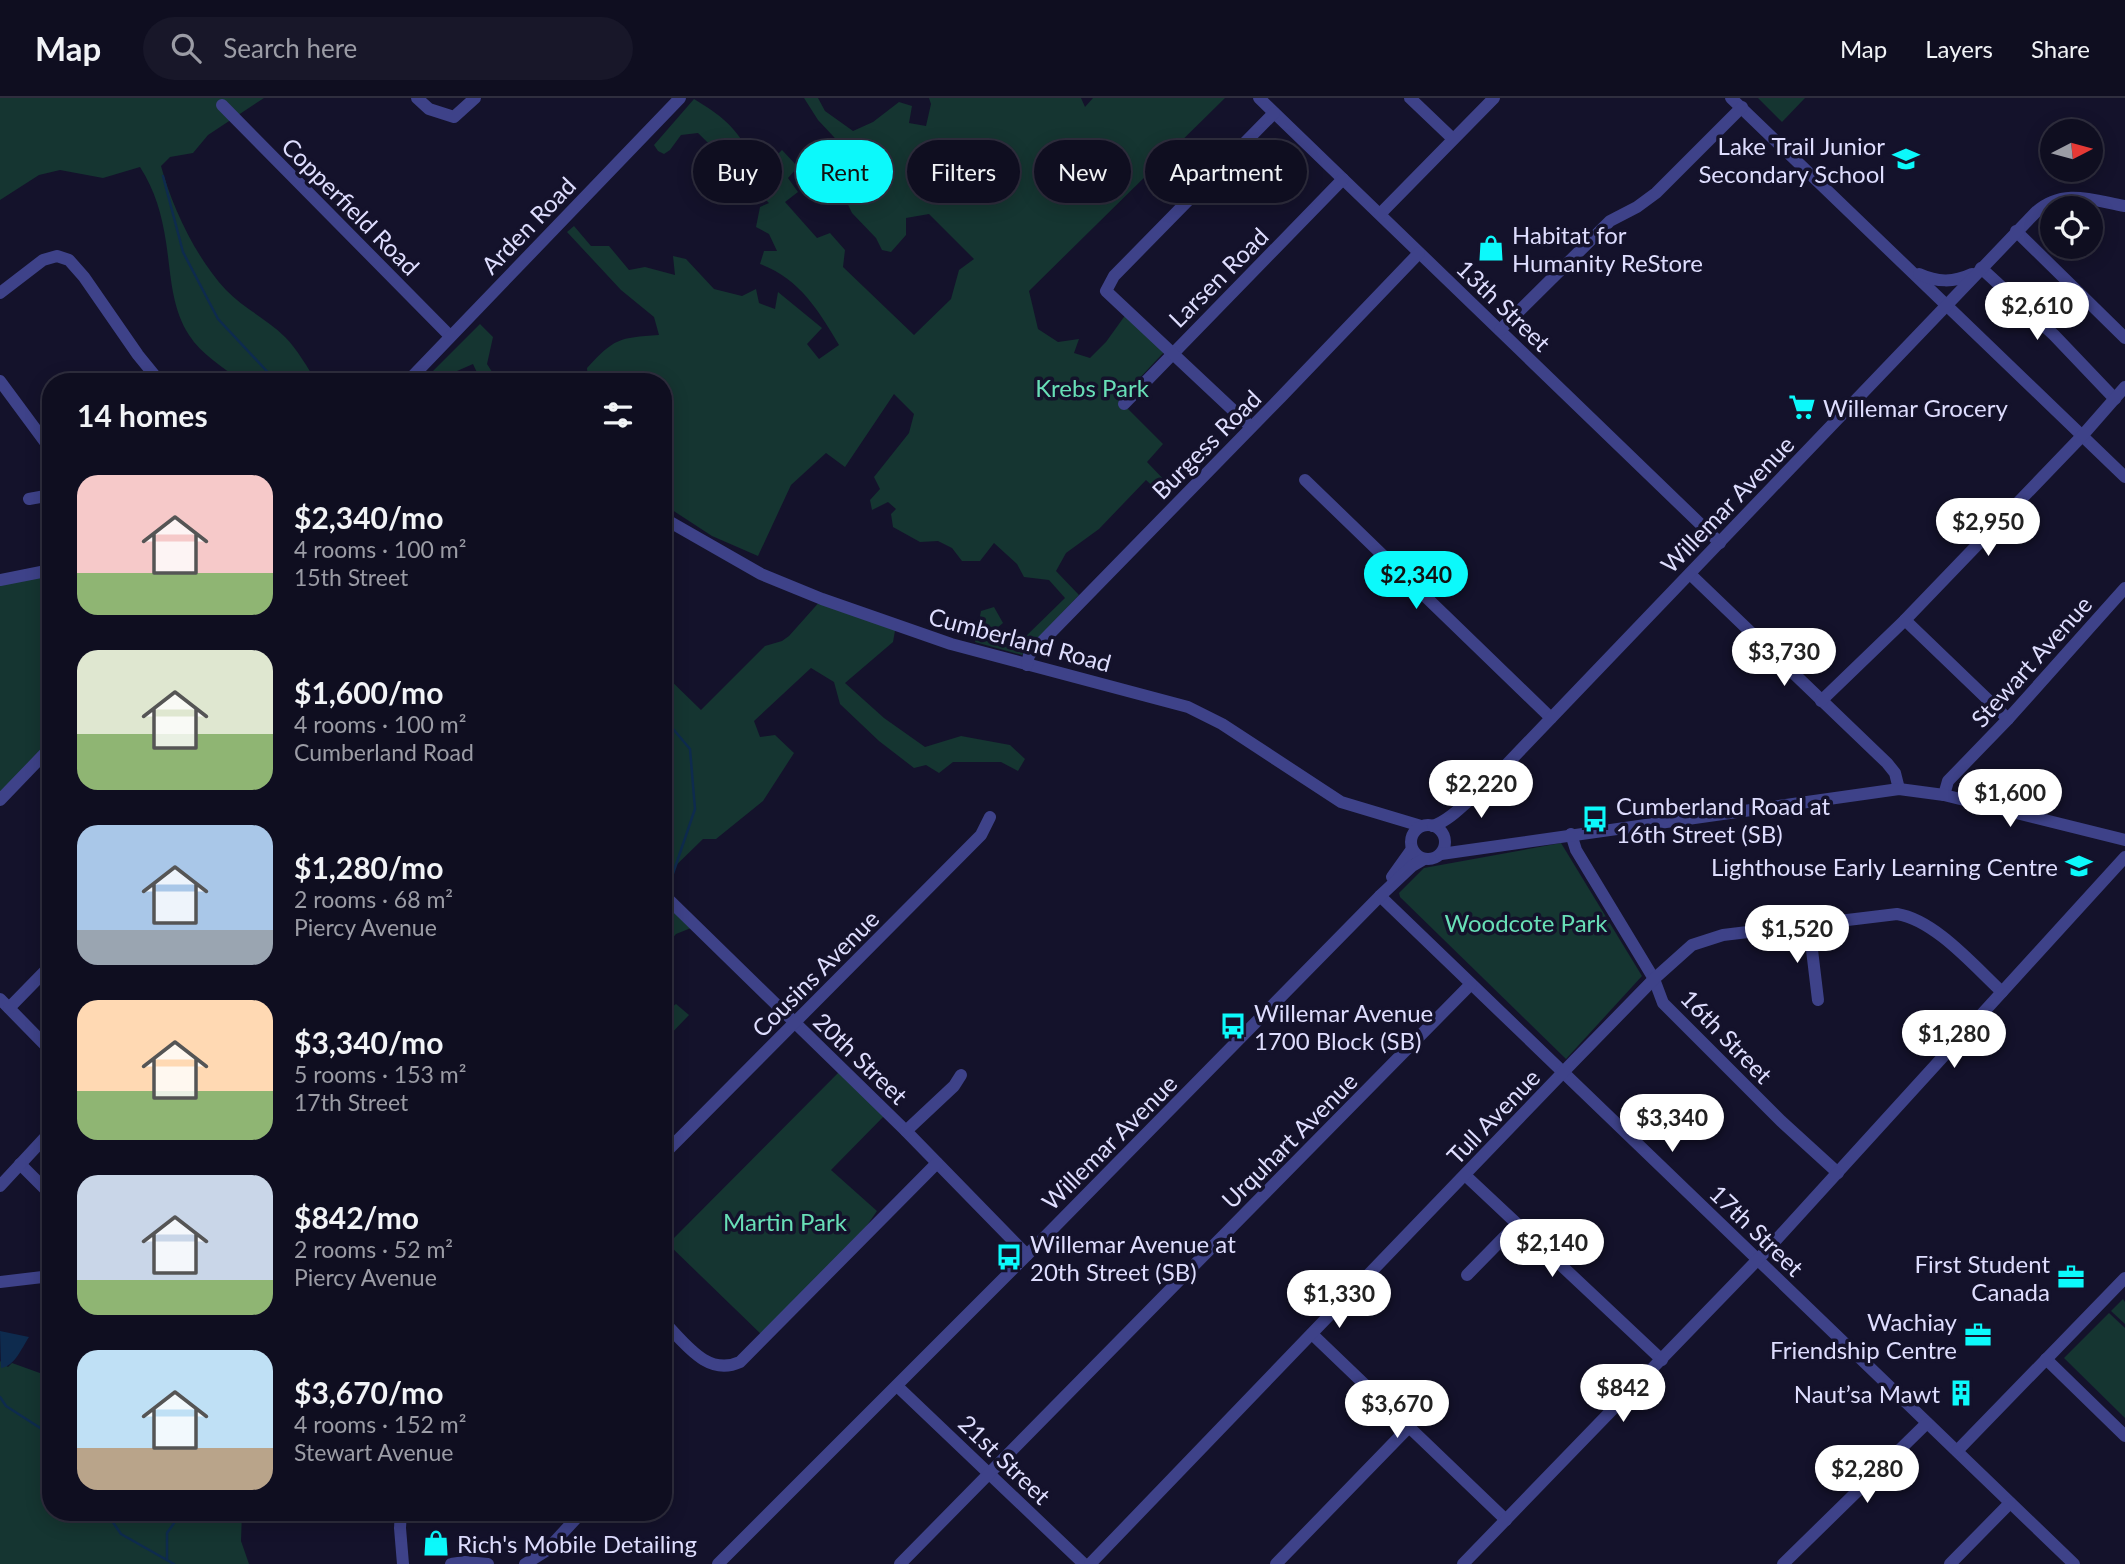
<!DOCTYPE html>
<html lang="en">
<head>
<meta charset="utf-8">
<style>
  :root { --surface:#0f0e20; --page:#181729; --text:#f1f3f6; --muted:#9b9ca5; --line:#2f2e3e; --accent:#0cf9fb }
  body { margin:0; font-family:Lato,sans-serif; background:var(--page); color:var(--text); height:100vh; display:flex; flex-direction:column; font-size:26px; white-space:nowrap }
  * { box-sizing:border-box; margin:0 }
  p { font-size:23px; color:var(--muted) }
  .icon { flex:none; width:38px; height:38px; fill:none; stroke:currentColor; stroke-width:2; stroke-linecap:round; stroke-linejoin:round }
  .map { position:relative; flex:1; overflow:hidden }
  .panel { position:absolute; left:42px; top:275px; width:630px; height:1148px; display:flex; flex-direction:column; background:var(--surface); border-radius:28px; box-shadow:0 4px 18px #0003,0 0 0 2px var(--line) }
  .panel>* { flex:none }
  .guide { position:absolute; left:693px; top:42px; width:665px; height:63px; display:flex; gap:14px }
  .needle { width:46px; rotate:84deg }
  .fabs { position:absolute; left:2040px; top:21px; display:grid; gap:14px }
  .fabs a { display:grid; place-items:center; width:63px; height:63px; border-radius:50%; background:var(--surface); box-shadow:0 4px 18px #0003,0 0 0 2px var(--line); font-size:35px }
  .price { position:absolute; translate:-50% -60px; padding:0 16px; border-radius:24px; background:#fff; color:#222; font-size:23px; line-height:46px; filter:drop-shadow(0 2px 4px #0008) }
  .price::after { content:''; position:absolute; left:50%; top:42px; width:21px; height:16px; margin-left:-10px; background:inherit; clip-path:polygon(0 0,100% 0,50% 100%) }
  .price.current { background:var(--accent); color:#111 }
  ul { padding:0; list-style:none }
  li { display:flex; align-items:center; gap:21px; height:175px; padding:0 35px }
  li span { display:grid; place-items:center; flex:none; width:196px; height:140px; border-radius:21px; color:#555 }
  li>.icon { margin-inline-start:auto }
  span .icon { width:84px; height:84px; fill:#fffc; stroke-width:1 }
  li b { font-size:30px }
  h2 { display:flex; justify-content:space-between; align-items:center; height:84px; padding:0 35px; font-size:30px }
  .pill { padding:0 24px; border-radius:32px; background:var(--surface); box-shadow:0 4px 18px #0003,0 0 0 2px var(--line); font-size:24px; line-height:63px }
  .pill.current { background:var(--accent); color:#111 }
  header { display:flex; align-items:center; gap:42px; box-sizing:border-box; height:98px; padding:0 35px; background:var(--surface); border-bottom:2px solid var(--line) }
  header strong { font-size:33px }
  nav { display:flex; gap:38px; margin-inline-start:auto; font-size:24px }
  .search { width:490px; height:63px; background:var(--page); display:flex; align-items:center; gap:18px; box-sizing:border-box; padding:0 24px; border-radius:38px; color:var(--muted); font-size:26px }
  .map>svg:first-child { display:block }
  .green { fill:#153531 }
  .water { fill:#0e2b4e }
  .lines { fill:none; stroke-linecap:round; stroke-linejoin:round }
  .stream { stroke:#0e2b4e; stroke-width:2.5 }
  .minor { stroke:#3e4289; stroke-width:12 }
  .labels { text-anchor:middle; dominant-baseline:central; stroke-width:7; stroke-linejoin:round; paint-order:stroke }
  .poi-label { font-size:24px; fill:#deddfe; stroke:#14122b; text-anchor:start }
  .street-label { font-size:24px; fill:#deddfe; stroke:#14122b }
  .park-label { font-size:24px; fill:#68dfb7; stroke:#14122b }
</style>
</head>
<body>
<header>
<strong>Map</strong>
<div class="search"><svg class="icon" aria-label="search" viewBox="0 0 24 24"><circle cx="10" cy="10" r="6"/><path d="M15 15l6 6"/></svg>Search here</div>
<nav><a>Map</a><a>Layers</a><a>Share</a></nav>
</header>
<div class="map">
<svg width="2125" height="1466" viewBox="0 0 2125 1466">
  <rect width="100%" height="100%" fill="#14122b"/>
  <g class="green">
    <path d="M0,0h264l-56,37 -15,18 -23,4 -9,9c11,41 35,92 65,124 17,18 41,29 59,47 13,13 22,30 31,44h-75c-17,-13 -40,-27 -52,-46 -18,-28 -18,-61 -23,-93 -4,-27 -11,-52 -26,-75l-37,11 -43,-8 -21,5 -39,25z"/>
    <path d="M804,0h14l7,13 28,20 20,-9 26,-20 13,4 -3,17 17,3 5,-22 -2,-6h152l4,9 8,-9h132l-196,193 9,38 20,13 21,-3 -5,14 16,5 16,-16 23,-32 36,41 -46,49 44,44 -16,18 22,23 -9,8 -14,-13 -47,49 -33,24 -10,18 23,24 -57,60 -47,-13 6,-31 13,-4 9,16 -6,5 3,8 22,4 43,-42 -16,-18 -25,-3 -7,-13 -23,-21 -14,18h-18l-10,-13 -14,-7 -18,1 -27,-15 -2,-13 5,-5 -8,-7 -16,8 -2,-10 10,-11 -6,-12 35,-44 5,-19 -20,-20 -49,73 -19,-14 -35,32 -33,71 -46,-20 -49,-32v-122l-75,-1 -1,-13c28,-30 31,-30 72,-33l-5,-18 -33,-27 -54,-58 7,-6 17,20h18l20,24 16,-3 30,8 -2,-19 13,3 28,30 28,7 14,-7 3,14 16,6 3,-17 44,36 -15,16 12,15 20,-14c-20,-34 -40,-67 -79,-81l4,-13h13l-8,-17 -13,-7 4,-20 9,-4 -71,-70 -17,2 -11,15 -6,4 -6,-3 -4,-6 40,-46c29,18 37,24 56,53l-5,13 11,11 26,-26 16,17 -10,11 10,14 -13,10 32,36 13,-5 15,17 -2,17 71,68 37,-36 8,-29 15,-11 -45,-45 -23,4v17l-15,17 -9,-2 -6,-12 -24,-25 -12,-25 -16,-14 8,-15 15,-8 -29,-31z"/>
    <path d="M1758,0h47l-23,24z"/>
    <path d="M480,226l13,13 -6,27 7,11h26l4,6h-62l8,-6 9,2 -6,-13 -16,7 -11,10h-23z"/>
    <path d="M51,472v177l-51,53v-220z"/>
    <path d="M822,501l74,26 -3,17 -48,41 39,35 41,29 36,-11 49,9 15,14 -7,12 -17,-9h-48l-14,11 -13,-8 -12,3 -35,-27 -39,-37 -6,-22 -23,-14 -57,53 6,16 15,-2 19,18 -31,48 -47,38h-13l-40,39v-205l38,37 64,-64 17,-5 7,-5z"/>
    <path d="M1561,745l81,133 -76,83 -166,-162 -1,-4 25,-25z"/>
    <path d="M663,796l33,32 -20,8 -13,15z"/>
    <path d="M676,906l13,11 -26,27v-28z"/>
    <path d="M842,971l45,44 -56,57 46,41 -29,42 -83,85 -97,-94z"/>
    <path d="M2123,1201l2,3v22l-14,-13z"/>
    <path d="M2109,1215l16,15v90l-61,-60z"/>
    <path d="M0,1263l8,6 4,-4 39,14v135h191l-1,29 8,23h-249z"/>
  </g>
  <path class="water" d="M0,1233l29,6c-8,12 -14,29 -28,31z"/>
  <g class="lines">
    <g class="stream">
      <path d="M163,78l20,76 35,67 59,63"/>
      <path d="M663,619l27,32 5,60 -28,82"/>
      <path d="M0,1299l6,9 45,29"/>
      <path d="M106,1414l15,22 53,30"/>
      <path d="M167,1462v-27l15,-21"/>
    </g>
    <g class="minor">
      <path d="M417,0l12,11 25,8 21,-19"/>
      <path d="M1259,0l461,445"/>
      <path d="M1410,0l43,41"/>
      <path d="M1731,0l394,379"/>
      <path d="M222,7l228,231"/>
      <path d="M1380,116l114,-116"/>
      <path d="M2016,133l109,107"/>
      <path d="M1981,170l73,67 61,64"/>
      <path d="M1919,176c18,8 34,9 53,0"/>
      <path d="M0,195l43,-33 14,-4 12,4 15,17 54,78 22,27"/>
      <path d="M1500,232l110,-109 27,-14 19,-14 86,-86"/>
      <path d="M0,283l51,69"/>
      <path d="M407,284l273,-284"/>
      <path d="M1124,306l219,-225"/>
      <path d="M1251,329l-145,-136 8,-15 160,-163"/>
      <path d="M1305,382l246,238"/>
      <path d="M29,401l22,-4"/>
      <path d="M663,420l98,56 61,25 129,45 237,63 34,17 119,78 80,24"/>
      <path d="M1690,476l197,189 8,10 4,16"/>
      <path d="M0,482l51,-10"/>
      <path d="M1905,522l103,99"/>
      <path d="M1027,567l2,-10 252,-258 138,-144"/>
      <path d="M1821,603l84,-81 177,-184 43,-49"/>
      <path d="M1944,697l4,-14 60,-62 117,-131"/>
      <path d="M0,702l51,-53"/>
      <circle cx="1428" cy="744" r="17"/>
      <path d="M1433,728c20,-7 36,-28 54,-41l549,-573c27,-24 56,-12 89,-6"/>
      <path d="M1571,736l5,16 78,129 9,24 118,118 57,52"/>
      <path d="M1441,756l458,-65 45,6 181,45"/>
      <path d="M1392,779l20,-28"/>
      <path d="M663,796l243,237 121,124"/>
      <path d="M1380,798l694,668"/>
      <path d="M1809,827l9,75"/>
      <path d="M0,901l51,52"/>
      <path d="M9,910l42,-43"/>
      <path d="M906,1033l48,-45 7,-11"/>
      <path d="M663,1057l318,-320 9,-18"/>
      <path d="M20,1066l31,31"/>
      <path d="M1465,1077l197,185"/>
      <path d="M0,1088l51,-55"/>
      <path d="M1467,1177l50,-51"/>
      <path d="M0,1184l51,-6"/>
      <path d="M663,1223c22,22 44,56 77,41l197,-199"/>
      <path d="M1312,1236l194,186"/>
      <path d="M2046,1261l79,77"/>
      <path d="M897,1288l187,178"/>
      <path d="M1957,1353l168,-173"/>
      <path d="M401,1414l-1,16 3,36"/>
      <path d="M451,1466l14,-2 23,2"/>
      <path d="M525,1466l21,-13 36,-39"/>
      <path d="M718,1466l309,-309 353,-359 32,-30 12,-7"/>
      <path d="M900,1466l571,-580"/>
      <path d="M1090,1466l482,-501 82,-84 38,-34 31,-10 174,-21c38,6 77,52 105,78"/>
      <path d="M1276,1466l132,-136"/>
      <path d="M1463,1466l303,-313 359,-394"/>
      <path d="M1783,1466l144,-141"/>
      <path d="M1950,1466l60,-61"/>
    </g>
  </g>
  <defs>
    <g id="school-bare" transform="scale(2.1)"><path d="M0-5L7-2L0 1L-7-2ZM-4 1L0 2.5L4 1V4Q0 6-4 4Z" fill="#0cf9fb" stroke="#14122b" stroke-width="2.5" paint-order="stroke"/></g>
    <g id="shop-bare" transform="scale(2.1)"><path d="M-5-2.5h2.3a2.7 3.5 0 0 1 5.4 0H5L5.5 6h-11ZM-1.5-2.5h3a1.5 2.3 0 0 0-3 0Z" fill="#0cf9fb" stroke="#14122b" stroke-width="2.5" paint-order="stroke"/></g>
    <g id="supermarket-bare" transform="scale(2.1)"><path d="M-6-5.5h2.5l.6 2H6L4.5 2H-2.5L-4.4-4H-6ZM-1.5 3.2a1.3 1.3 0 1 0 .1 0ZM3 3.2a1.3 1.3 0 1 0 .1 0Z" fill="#0cf9fb" stroke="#14122b" stroke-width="2.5" paint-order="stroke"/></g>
    <g id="bus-bare" transform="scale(2.1)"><path d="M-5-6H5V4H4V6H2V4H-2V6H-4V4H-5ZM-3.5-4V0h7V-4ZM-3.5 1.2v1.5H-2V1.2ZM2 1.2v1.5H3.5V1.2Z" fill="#0cf9fb" stroke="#14122b" stroke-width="2.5" paint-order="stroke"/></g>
    <g id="office-bare" transform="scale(2.1)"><path d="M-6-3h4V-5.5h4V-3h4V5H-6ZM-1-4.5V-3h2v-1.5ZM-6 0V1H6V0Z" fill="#0cf9fb" stroke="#14122b" stroke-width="2.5" paint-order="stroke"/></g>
    <g id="building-bare" transform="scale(2.1)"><path d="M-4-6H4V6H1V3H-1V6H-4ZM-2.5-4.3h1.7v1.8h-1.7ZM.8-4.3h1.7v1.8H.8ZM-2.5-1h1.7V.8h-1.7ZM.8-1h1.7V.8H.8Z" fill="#0cf9fb" stroke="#14122b" stroke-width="2.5" paint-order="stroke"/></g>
  </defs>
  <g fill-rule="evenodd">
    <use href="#school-bare" x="1906" y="61"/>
    <use href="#shop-bare" x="1491" y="150"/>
    <use href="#supermarket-bare" x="1802" y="309"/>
    <use href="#bus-bare" x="1595" y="721"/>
    <use href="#school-bare" x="2079" y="768"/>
    <use href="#bus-bare" x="1233" y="928"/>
    <use href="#bus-bare" x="1009" y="1159"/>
    <use href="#office-bare" x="2071" y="1179"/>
    <use href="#office-bare" x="1978" y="1237"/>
    <use href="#building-bare" x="1961" y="1295"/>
    <use href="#shop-bare" x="436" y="1445"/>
  </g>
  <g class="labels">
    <g class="poi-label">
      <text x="1885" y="47" text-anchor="end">Lake Trail Junior<tspan x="1885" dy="28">Secondary School</tspan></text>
      <text x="1512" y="136">Habitat for<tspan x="1512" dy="28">Humanity ReStore</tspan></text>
      <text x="1823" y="309">Willemar Grocery</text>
      <text x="1616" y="707">Cumberland Road at<tspan x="1616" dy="28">16th Street (SB)</tspan></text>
      <text x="2058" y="768" text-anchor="end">Lighthouse Early Learning Centre</text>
      <text x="1254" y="914">Willemar Avenue<tspan x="1254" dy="28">1700 Block (SB)</tspan></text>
      <text x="1030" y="1145">Willemar Avenue at<tspan x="1030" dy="28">20th Street (SB)</tspan></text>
      <text x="2050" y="1165" text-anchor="end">First Student<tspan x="2050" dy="28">Canada</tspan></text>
      <text x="1957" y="1223" text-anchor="end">Wachiay<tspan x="1957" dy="28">Friendship Centre</tspan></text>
      <text x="1940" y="1295" text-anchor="end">Naut’sa Mawt</text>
      <text x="457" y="1445">Rich's Mobile Detailing</text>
    </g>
    <g class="street-label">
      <text transform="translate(351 108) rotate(45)">Copperfield Road</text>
      <text transform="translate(528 127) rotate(-46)">Arden Road</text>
      <text transform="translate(1218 179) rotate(-45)">Larsen Road</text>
      <text transform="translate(1504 207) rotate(44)">13th Street</text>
      <text transform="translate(1206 346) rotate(-45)">Burgess Road</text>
      <text transform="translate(1727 406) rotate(-46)">Willemar Avenue</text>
      <text transform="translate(1020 541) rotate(15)">Cumberland Road</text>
      <text transform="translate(2031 563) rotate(-48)">Stewart Avenue</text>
      <text transform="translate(815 875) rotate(-45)">Cousins Avenue</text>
      <text transform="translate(1727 938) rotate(46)">16th Street</text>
      <text transform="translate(861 960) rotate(44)">20th Street</text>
      <text transform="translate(1493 1018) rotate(-46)">Tull Avenue</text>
      <text transform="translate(1289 1042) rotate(-45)">Urquhart Avenue</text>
      <text transform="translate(1109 1044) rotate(-45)">Willemar Avenue</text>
      <text transform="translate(1757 1132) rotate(44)">17th Street</text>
      <text transform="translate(1005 1361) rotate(44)">21st Street</text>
    </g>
    <g class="park-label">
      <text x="1092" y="289">Krebs Park</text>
      <text x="1526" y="824">Woodcote Park</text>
      <text x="785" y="1123">Martin Park</text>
    </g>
  </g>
</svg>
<div class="fabs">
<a><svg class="needle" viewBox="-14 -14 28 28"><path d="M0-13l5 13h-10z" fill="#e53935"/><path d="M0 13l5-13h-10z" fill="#9b9ca5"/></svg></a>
<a><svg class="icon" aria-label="locate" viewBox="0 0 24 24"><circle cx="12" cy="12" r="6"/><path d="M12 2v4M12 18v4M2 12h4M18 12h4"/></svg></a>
</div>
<b class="price" style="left:2037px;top:244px">$2,610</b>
<b class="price" style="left:1988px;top:460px">$2,950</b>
<b class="price current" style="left:1416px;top:513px">$2,340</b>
<b class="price" style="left:1784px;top:590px">$3,730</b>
<b class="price" style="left:1481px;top:722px">$2,220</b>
<b class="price" style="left:2010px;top:731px">$1,600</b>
<b class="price" style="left:1797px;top:867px">$1,520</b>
<b class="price" style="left:1954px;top:972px">$1,280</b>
<b class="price" style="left:1672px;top:1056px">$3,340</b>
<b class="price" style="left:1552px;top:1181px">$2,140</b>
<b class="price" style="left:1339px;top:1232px">$1,330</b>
<b class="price" style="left:1623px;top:1326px">$842</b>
<b class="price" style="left:1397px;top:1342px">$3,670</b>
<b class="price" style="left:1867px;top:1407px">$2,280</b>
<div class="guide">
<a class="pill">Buy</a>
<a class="pill current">Rent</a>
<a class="pill">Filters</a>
<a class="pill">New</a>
<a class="pill">Apartment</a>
</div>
<section class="panel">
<h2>14 homes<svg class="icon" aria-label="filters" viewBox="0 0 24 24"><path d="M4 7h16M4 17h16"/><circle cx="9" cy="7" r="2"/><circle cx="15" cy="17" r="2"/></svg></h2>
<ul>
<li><span style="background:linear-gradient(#f6c9c9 70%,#8fb573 0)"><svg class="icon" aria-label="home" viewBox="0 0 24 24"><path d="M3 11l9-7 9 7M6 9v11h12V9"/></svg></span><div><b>$2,340/mo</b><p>4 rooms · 100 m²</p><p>15th Street</p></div></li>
<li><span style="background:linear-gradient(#dfe7d0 60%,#8fb573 0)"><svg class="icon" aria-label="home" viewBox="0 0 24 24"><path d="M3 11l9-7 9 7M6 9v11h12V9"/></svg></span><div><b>$1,600/mo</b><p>4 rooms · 100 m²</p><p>Cumberland Road</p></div></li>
<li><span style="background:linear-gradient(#a9c7e8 75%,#9aa5b1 0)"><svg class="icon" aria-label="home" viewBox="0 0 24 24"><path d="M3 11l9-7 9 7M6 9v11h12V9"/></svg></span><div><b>$1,280/mo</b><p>2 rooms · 68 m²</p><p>Piercy Avenue</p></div></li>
<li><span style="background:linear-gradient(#ffd9b3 65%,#8fb573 0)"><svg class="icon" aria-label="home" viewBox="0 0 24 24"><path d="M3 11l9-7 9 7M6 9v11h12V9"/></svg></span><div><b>$3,340/mo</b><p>5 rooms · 153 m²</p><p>17th Street</p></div></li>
<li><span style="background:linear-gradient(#c9d6e8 75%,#8fb573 0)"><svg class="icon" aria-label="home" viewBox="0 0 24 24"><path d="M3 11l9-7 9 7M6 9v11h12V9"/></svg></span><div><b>$842/mo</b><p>2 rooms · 52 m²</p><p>Piercy Avenue</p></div></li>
<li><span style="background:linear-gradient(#bfe0f5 70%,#b9a48a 0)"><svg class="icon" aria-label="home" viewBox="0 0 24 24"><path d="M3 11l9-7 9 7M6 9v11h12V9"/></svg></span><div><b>$3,670/mo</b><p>4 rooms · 152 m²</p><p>Stewart Avenue</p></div></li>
</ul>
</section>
</div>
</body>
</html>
